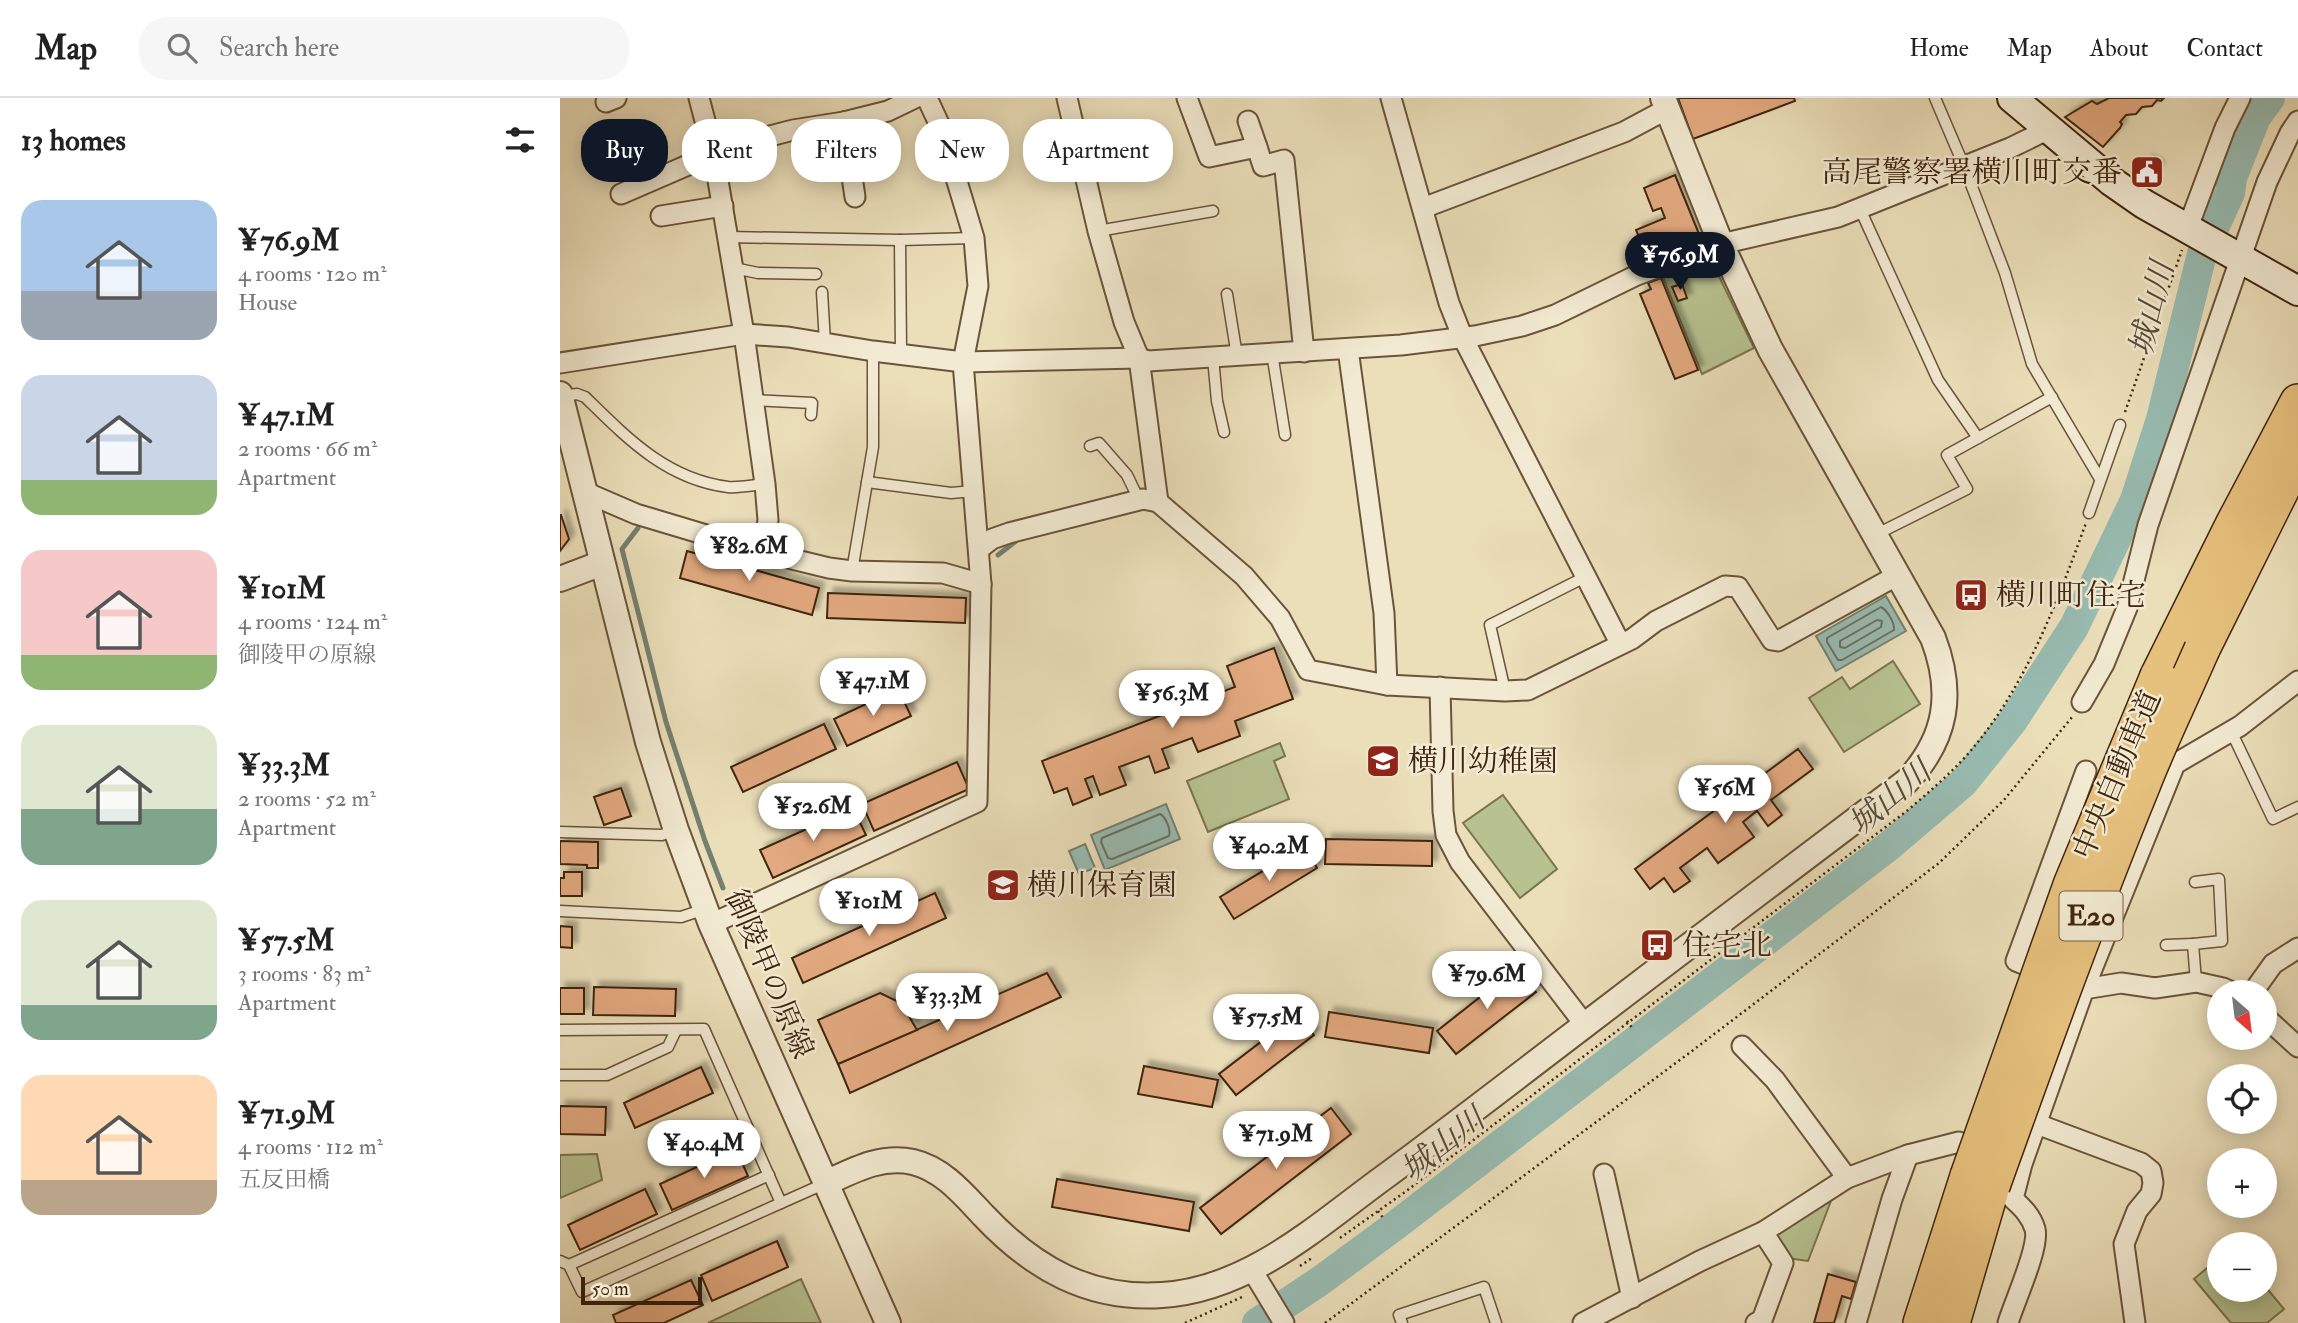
<!DOCTYPE html>
<html lang="en">
<head>
<meta charset="utf-8">
<style>
  :root { --surface:#fff; --page:#f6f6f6; --text:#222; --muted:#767676; --line:#e0e0e0; --accent:#111827 }
  body { margin:0; font-family:"IM FELL Double Pica","Noto Serif JP",serif; background:var(--page); color:var(--text); height:100vh; display:flex; flex-direction:column; font-size:26px; white-space:nowrap }
  * { box-sizing:border-box; margin:0 }
  p { font-size:23px; color:var(--muted) }
  .icon { flex:none; width:38px; height:38px; fill:none; stroke:currentColor; stroke-width:2; stroke-linecap:round; stroke-linejoin:round }
  .map { position:relative; flex:1; overflow:hidden }
  .side { display:flex; flex-direction:column; background:var(--surface); width:560px }
  .side>* { flex:none }
  .hud { position:absolute; left:21px; top:21px; width:665px; height:63px; display:flex; gap:14px }
  .needle { width:46px; rotate:152deg }
  .buttons { position:absolute; left:1647px; top:882px; display:grid; gap:14px }
  .buttons a { display:grid; place-items:center; width:70px; height:70px; border-radius:50%; background:var(--surface); box-shadow:0 4px 18px #0003; font-size:35px }
  .scale { position:absolute; left:21px; bottom:18px; width:121px; box-sizing:border-box; padding-left:7px; border:4px solid #40250e; border-top:0; font-size:19px; line-height:24px; white-space:nowrap; color:#40250e; -webkit-text-stroke:5px #f2ead2; paint-order:stroke }
  .price { position:absolute; translate:-50% -60px; padding:0 16px; border-radius:24px; background:#fff; color:#222; font-size:23px; line-height:46px; filter:drop-shadow(0 2px 4px #0008) }
  .price::after { content:''; position:absolute; left:50%; top:42px; width:21px; height:16px; margin-left:-10px; background:inherit; clip-path:polygon(0 0,100% 0,50% 100%) }
  .price.active { background:var(--accent); color:#fff }
  ul { padding:0; list-style:none }
  li { display:flex; align-items:center; gap:21px; height:175px; padding:0 21px }
  li span { display:grid; place-items:center; flex:none; width:196px; height:140px; border-radius:21px; color:#555 }
  li>.icon { margin-inline-start:auto }
  span .icon { width:84px; height:84px; fill:#fffc; stroke-width:1 }
  li b { font-size:30px }
  h2 { display:flex; justify-content:space-between; align-items:center; height:84px; padding:0 21px; font-size:30px }
  .tag { padding:0 24px; border-radius:28px; background:var(--surface); box-shadow:0 4px 18px #0003; font-size:24px; line-height:63px }
  .tag.active { background:var(--accent); color:#fff }
  header { display:flex; align-items:center; gap:42px; box-sizing:border-box; height:98px; padding:0 35px; background:var(--surface); border-bottom:2px solid var(--line) }
  header strong { font-size:33px }
  nav { display:flex; gap:38px; margin-inline-start:auto; font-size:24px }
  .search { width:490px; height:63px; background:var(--page); display:flex; align-items:center; gap:18px; box-sizing:border-box; padding:0 24px; border-radius:28px; color:var(--muted); font-size:26px }
  main { display:flex; flex:1; min-height:0 }
  .map>svg:first-child { display:block }
  .green { fill:#b7c290; stroke:#7c744f; stroke-width:2 }
  .water { fill:#98bcb2; stroke:#758070; stroke-width:2 }
  .lines { fill:none; stroke-linecap:round; stroke-linejoin:round }
  .shore { stroke:#6c7060; stroke-width:2 }
  .stream { stroke:#758070; stroke-width:5 }
  .river { stroke:#98bcb2; stroke-width:30 }
  .building { fill:#e3a980; stroke:#40250e; stroke-width:2; filter:url(#shadow) }
  .service-casing { stroke:#6b5439; stroke-width:13 }
  .minor-casing { stroke:#6b5439; stroke-width:23 }
  .tertiary-casing { stroke:#6b5439; stroke-width:28 }
  .secondary-casing { stroke:#40250e; stroke-width:32 }
  .motorway-casing { stroke:#40250e; stroke-width:38 }
  .path { stroke:#40250e; stroke-width:2.5; stroke-dasharray:2 3.5; stroke-linecap:butt }
  .service { stroke:#f2ead2; stroke-width:10 }
  .minor { stroke:#f2ead2; stroke-width:19 }
  .tertiary { stroke:#f2ead2; stroke-width:24 }
  .secondary { stroke:#f2ead2; stroke-width:28 }
  .motorway { stroke:#e6c07d; stroke-width:35 }
  .motorway-bridge-casing { stroke:#40250e; stroke-width:38; stroke-linecap:butt }
  .motorway-bridge { stroke:#e6c07d; stroke-width:35 }
  .labels { text-anchor:middle; dominant-baseline:central; stroke-width:5; stroke-linejoin:round; paint-order:stroke }
  .shield { fill:#f2ead2; stroke:#756049; stroke-width:2 }
  .shield-label { font-size:28px; font-weight:bold; fill:#40250e }
  .poi-label { font-size:30px; fill:#40250e; stroke:#f2ead2; text-anchor:start }
  .street-label { font-size:30px; fill:#40250e; stroke:#f2ead2 }
  .water-label { font-size:32px; font-style:italic; fill:#564b37; stroke:#f2ead2 }
</style>
</head>
<body>
<header>
<strong>Map</strong>
<div class="search"><svg class="icon" aria-label="search" viewBox="0 0 24 24"><circle cx="10" cy="10" r="6"/><path d="M15 15l6 6"/></svg>Search here</div>
<nav><a>Home</a><a>Map</a><a>About</a><a>Contact</a></nav>
</header>
<main>
<section class="side">
<h2>13 homes<svg class="icon" aria-label="filters" viewBox="0 0 24 24"><path d="M4 7h16M4 17h16"/><circle cx="9" cy="7" r="2"/><circle cx="15" cy="17" r="2"/></svg></h2>
<ul>
<li><span style="background:linear-gradient(#a9c7e8 65%,#9aa5b1 0)"><svg class="icon" aria-label="home" viewBox="0 0 24 24"><path d="M3 11l9-7 9 7M6 9v11h12V9"/></svg></span><div><b>¥76.9M</b><p>4 rooms · 120 m²</p><p>House</p></div></li>
<li><span style="background:linear-gradient(#c9d6e8 75%,#8fb573 0)"><svg class="icon" aria-label="home" viewBox="0 0 24 24"><path d="M3 11l9-7 9 7M6 9v11h12V9"/></svg></span><div><b>¥47.1M</b><p>2 rooms · 66 m²</p><p>Apartment</p></div></li>
<li><span style="background:linear-gradient(#f6c9c9 75%,#8fb573 0)"><svg class="icon" aria-label="home" viewBox="0 0 24 24"><path d="M3 11l9-7 9 7M6 9v11h12V9"/></svg></span><div><b>¥101M</b><p>4 rooms · 124 m²</p><p>御陵甲の原線</p></div></li>
<li><span style="background:linear-gradient(#dfe7d0 60%,#7fa58c 0)"><svg class="icon" aria-label="home" viewBox="0 0 24 24"><path d="M3 11l9-7 9 7M6 9v11h12V9"/></svg></span><div><b>¥33.3M</b><p>2 rooms · 52 m²</p><p>Apartment</p></div></li>
<li><span style="background:linear-gradient(#dfe7d0 75%,#7fa58c 0)"><svg class="icon" aria-label="home" viewBox="0 0 24 24"><path d="M3 11l9-7 9 7M6 9v11h12V9"/></svg></span><div><b>¥57.5M</b><p>3 rooms · 83 m²</p><p>Apartment</p></div></li>
<li><span style="background:linear-gradient(#ffd9b3 75%,#b9a48a 0)"><svg class="icon" aria-label="home" viewBox="0 0 24 24"><path d="M3 11l9-7 9 7M6 9v11h12V9"/></svg></span><div><b>¥71.9M</b><p>4 rooms · 112 m²</p><p>五反田橋</p></div></li>
</ul>
</section>
<div class="map">
<svg width="1738" height="1225" viewBox="0 0 1738 1225">
  <defs>
    <filter id="shadow"><feDropShadow dx="5.5" dy="-5.5" stdDeviation="2" flood-color="#0004"/></filter>
  </defs>
  <rect width="100%" height="100%" fill="#ebdfba"/>
  <filter id="stains"><feTurbulence type="fractalNoise" baseFrequency=".00286" numOctaves="4"/><feColorMatrix values="0 0 0 0 .2 0 0 0 0 .09 0 0 0 0 .02 0 0 0 .5 -.17"/></filter>
  <radialGradient id="worn" r=".72"><stop offset=".6" stop-color="#630" stop-opacity="0"/><stop offset="1" stop-color="#630" stop-opacity=".3"/></radialGradient>
  <g class="green">
    <path d="M1150,160l44,90 -52,26 -40,-99z"/>
    <path d="M1333,563l27,43 -76,48 -35,-54 33,-21 8,12z"/>
    <path d="M720,645l5,13 -11,5 15,38 -81,33 -21,-51z"/>
    <path d="M943,697l54,74 -37,29 -57,-75z"/>
    <path d="M37,1056l5,26 -42,18v-43z"/>
    <path d="M1274,1095l-26,68 -21,-3 -18,-26z"/>
    <path d="M1659,1160v32h45l1,-4 19,23 -17,14h-36l-37,-44z"/>
    <path d="M241,1181l20,44h-113z"/>
  </g>
  <g class="water">
    <path d="M1326,498l20,35 -70,40 -20,-35z"/>
    <path d="M606,706l14,35 -75,31 -14,-35z"/>
    <path d="M525,746l10,24 -16,6 -10,-23z"/>
  </g>
  <g class="lines">
    <g class="shore">
      <path d="M1321,509c6,3 14,16 13,23l-52,30h-4l-11,-18v-4z"/>
      <path d="M1317,522l5,1 -1,6 -36,21 -5,-1v-6z"/>
      <path d="M600,716c6,3 11,16 9,22l-57,23 -4,-1 -7,-16 1,-4z"/>
    </g>
    <g class="stream">
      <path d="M78,430l-16,21 44,173 39,119 18,47"/>
      <path d="M438,457l18,-14"/>
      <path d="M1704,905l10,10"/>
    </g>
    <path class="river" d="M697,1225l63,-42 76,-56 493,-379 75,-64 48,-60 62,-95 61,-127 26,-81 41,-165 28,-61 2,-15 24,-61 14,-19"/>
  </g>
  <g class="building">
    <path d="M1118,0h116l1,3 -102,38z"/>
    <path d="M1549,0h55l-3,3 -4,-1 -5,6 -10,1 -6,7 -10,1 -6,7 2,2 -2,4 -17,19 -38,-30 27,-16 5,3z"/>
    <path d="M1588,62l11,7 -13,17 -10,-7z"/>
    <path d="M1115,77l24,59 -52,22 -11,-26 29,-12 -4,-10 -8,3 -9,-23z"/>
    <path d="M1101,180l37,92 -23,9 -35,-85 11,-5 -3,-6z"/>
    <path d="M1122,186l5,14 -9,3 -6,-14z"/>
    <path d="M1,417l8,24 -9,12v-36z"/>
    <path d="M127,453l132,37 -7,27 -132,-37z"/>
    <path d="M268,495l138,5 -1,25 -138,-5z"/>
    <path d="M714,550l19,51 -58,22 5,15 -42,16 -6,-14 -30,11 7,19 -14,5 -6,-17 -30,11 7,18 -26,10 -7,-19 -8,3 7,18 -19,8 -6,-17 -13,5 -12,-32 193,-74 -8,-21z"/>
    <path d="M338,591l13,27 -64,30 -13,-27z"/>
    <path d="M264,626l12,25 -93,43 -12,-25z"/>
    <path d="M1238,651l15,20 -42,31 11,15 -14,11 -11,-15 -14,11 11,15 -36,26 -11,-15 -27,20 10,13 -16,11 -10,-14 -14,11 -15,-20z"/>
    <path d="M397,664l12,27 -95,42 -12,-27z"/>
    <path d="M61,690l10,28 -27,9 -10,-28z"/>
    <path d="M293,710l13,27 -93,43 -13,-28z"/>
    <path d="M766,741l106,2v25l-107,-2z"/>
    <path d="M0,743l38,1v26h-11v-3l-27,-1z"/>
    <path d="M744,748l13,22 -83,51 -14,-22z"/>
    <path d="M4,774h18v24h-22v-18h4z"/>
    <path d="M375,795l11,25 -143,65 -11,-25z"/>
    <path d="M0,828l12,1v21l-12,-1z"/>
    <path d="M957,870l19,24 -80,62 -19,-23z"/>
    <path d="M487,875l14,24 -211,96 -12,-29z"/>
    <path d="M34,889l82,2 -1,27 -82,-1z"/>
    <rect x="0" y="890" width="24" height="26"/>
    <path d="M320,895l21,10 16,27 -79,34 -20,-44z"/>
    <path d="M769,914l104,16 -4,25 -104,-16z"/>
    <path d="M737,916l17,21 -78,60 -17,-21z"/>
    <path d="M584,968l74,14 -6,27 -74,-13z"/>
    <path d="M141,969l12,26 -78,35 -11,-25z"/>
    <path d="M0,1008l46,1 -1,28 -45,-1z"/>
    <path d="M771,1010l20,26 -130,100 -21,-26z"/>
    <path d="M176,1051l12,27 -76,34 -12,-26z"/>
    <path d="M497,1081l137,23 -5,29 -137,-24z"/>
    <path d="M85,1091l12,25 -77,36 -12,-25z"/>
    <path d="M217,1143l11,26 -76,34 -11,-26z"/>
    <path d="M1268,1176l28,8 -5,17 -9,-3 -8,27h-20z"/>
    <path d="M131,1182l12,25 -39,18h-48l-3,-8z"/>
  </g>
  <g class="lines">
    <g class="service-casing">
      <g id="service">
        <path d="M1375,0l29,68 41,107 27,91 68,115"/>
        <path d="M1300,111l78,171 40,58"/>
        <path d="M538,133l115,-20"/>
        <path d="M168,139l172,3"/>
        <path d="M174,170l24,5 58,1"/>
        <path d="M262,194l3,51"/>
        <path d="M667,196l10,62"/>
        <path d="M341,255l-1,-113 74,-2"/>
        <path d="M712,255l13,82"/>
        <path d="M653,260l4,43 7,31"/>
        <path d="M2,298l15,-2 8,3c42,41 81,82 143,90 12,1 25,-2 37,-3"/>
        <path d="M193,302l59,3 -1,12"/>
        <path d="M530,348l9,-3 28,32 12,25"/>
        <path d="M307,384l84,11 23,-2"/>
        <path d="M1529,415l31,-88"/>
        <path d="M1317,436l90,-45 -20,-34 105,-58"/>
        <path d="M292,473l21,-124v-96"/>
        <path d="M945,593l-15,-66 95,-48"/>
        <path d="M1671,633l42,88 25,-12"/>
        <path d="M0,734l102,3 12,-5"/>
        <path d="M0,813l121,6 24,-8"/>
        <path d="M1633,846l29,-3 -3,-62 -24,3"/>
        <path d="M1606,847l27,-1 3,38"/>
        <path d="M0,932l144,-1 77,174 45,-20"/>
        <path d="M0,977h47l61,-28 8,-17"/>
        <path d="M0,1163l9,4 13,27 199,-89"/>
        <path d="M9,1167l200,-90"/>
        <path d="M842,1225l-3,-8 85,-28 12,36"/>
      </g>
    </g>
    <g class="minor-casing">
      <g id="minor">
        <path d="M139,0l14,53 31,183 21,150 3,36 -5,32"/>
        <path d="M507,0l31,133 26,91 15,36 19,144"/>
        <path d="M627,0l22,59 48,-10 6,19 21,-6 20,192"/>
        <path d="M831,0l58,205 13,33 158,307"/>
        <path d="M46,4l10,-4"/>
        <path d="M688,23l9,26"/>
        <path d="M284,24l11,75"/>
        <path d="M61,96l67,-29 25,-14 80,-21 51,-8 44,-11 27,-13"/>
        <path d="M863,110l201,-76 43,-23"/>
        <path d="M101,118l62,-10"/>
        <path d="M1627,132l38,-102 15,-30"/>
        <path d="M788,251l36,264 3,72"/>
        <path d="M0,265l184,-29 44,3 85,14 90,11 176,-4 9,3 253,-16 74,-9 47,-10 33,-11 82,-40 84,-31 117,-27 172,-69 39,-19"/>
        <path d="M25,394l51,22 127,38 66,16 23,3 91,2 38,11"/>
        <path d="M419,451l13,-10 17,-6 134,-34 15,3 86,74 36,42 28,52 79,15 118,6 23,-1 104,-51 24,-18 69,-35 13,1 34,53 6,1 120,-66"/>
        <path d="M880,589l3,124 3,24 14,27 125,163"/>
        <path d="M1522,604l22,-38 23,-56 21,-83 119,-343 23,-49 8,-12"/>
        <path d="M1526,673l-70,190 68,28 91,-225 65,-38 58,-45"/>
        <path d="M151,826l266,-122 4,-218 -18,-222 15,-76 -4,-48 -33,-110 -14,-30"/>
        <path d="M1693,894l20,-28 25,-16"/>
        <path d="M1704,918l34,31"/>
        <path d="M1182,948l33,34 72,98"/>
        <path d="M1477,1026l104,39 10,8 2,12 -2,11 -14,17 -13,33 11,79"/>
        <path d="M1044,1076l28,124"/>
        <path d="M692,1172l32,53"/>
        <path d="M1023,1225l117,-62 63,-29 84,-54 61,-23 51,-13 26,9"/>
        <path d="M1196,1225l6,-3 21,-57 -20,-31"/>
        <path d="M1296,1225l36,-124 16,-44"/>
        <path d="M1448,1225c6,-21 32,-76 27,-94 -4,-13 -12,-21 -22,-30l9,-35 62,-175 37,-6 34,5 41,-6 27,6 9,4"/>
      </g>
    </g>
    <g class="tertiary-casing">
      <g id="tertiary">
        <path d="M0,296l88,348 28,88 35,94 177,399"/>
        <path d="M0,481l42,-16"/>
        <path d="M266,1085c28,-13 55,-28 87,-21 30,7 51,33 71,54 49,52 105,84 178,79 86,-5 154,-68 221,-117 68,-50 135,-102 202,-153 107,-82 215,-163 322,-244 40,-43 47,-88 26,-143l-163,-289 -49,-105 -58,-146"/>
      </g>
    </g>
    <g class="secondary-casing">
      <path id="secondary" d="M1452,0l99,83 33,23 154,87"/>
    </g>
    <g class="motorway-casing">
      <g id="motorway">
        <path d="M1642,551l96,-193"/>
        <path d="M1598,578l75,-151 65,-123"/>
        <path d="M1361,1225l47,-147"/>
        <path d="M1392,1225l40,-137"/>
      </g>
    </g>
    <g class="path">
      <path d="M1565,314l57,-162"/>
      <path d="M1067,923l6,8"/>
      <path d="M818,1113l6,8"/>
      <path d="M780,1140l65,-46 503,-382c21,-18 41,-35 59,-55 58,-66 89,-150 119,-232"/>
      <path d="M740,1168l12,-8"/>
      <path d="M625,1225l57,-26"/>
      <path d="M765,1225l367,-272 247,-188 65,-63 69,-84"/>
    </g>
    <use href="#service" class="service"/>
    <use href="#minor" class="minor"/>
    <use href="#tertiary" class="tertiary"/>
    <use href="#secondary" class="secondary"/>
    <use href="#motorway" class="motorway"/>
    <g class="motorway-bridge-casing">
      <g id="motorway-bridge">
        <path d="M1408,1078l103,-291 87,-209"/>
        <path d="M1432,1088c48,-134 96,-268 150,-400 18,-46 40,-91 60,-137"/>
      </g>
    </g>
    <use href="#motorway-bridge" class="motorway-bridge"/>
  </g>
  <defs>
    <g id="civic-square" transform="scale(1.75)"><rect x="-9" y="-9" width="18" height="18" rx="4" fill="#8f2418" stroke="#f2ead2"/><path d="M-.6-6.5H3V-4.5H.6V-3L4-1V1h2V6H-6V1h2V-1L-.6-3ZM-1.2 2.5V6h2.4V2.5Z" fill="#fff"/></g>
    <g id="bus-square" transform="scale(1.75)"><rect x="-9" y="-9" width="18" height="18" rx="4" fill="#8f2418" stroke="#f2ead2"/><path d="M-5-6H5V4H4V6H2V4H-2V6H-4V4H-5ZM-3.5-4V0h7V-4ZM-3.5 1.2v1.5H-2V1.2ZM2 1.2v1.5H3.5V1.2Z" fill="#fff"/></g>
    <g id="school-square" transform="scale(1.75)"><rect x="-9" y="-9" width="18" height="18" rx="4" fill="#8f2418" stroke="#f2ead2"/><path d="M0-5L7-2L0 1L-7-2ZM-4 1L0 2.5L4 1V4Q0 6-4 4Z" fill="#fff"/></g>
  </defs>
  <g fill-rule="evenodd">
    <use href="#civic-square" x="1587" y="74"/>
    <use href="#bus-square" x="1411" y="497"/>
    <use href="#school-square" x="823" y="663"/>
    <use href="#school-square" x="443" y="787"/>
    <use href="#bus-square" x="1097" y="847"/>
  </g>
  <g class="labels">
    <rect class="shield" x="1499.5" y="793.5" width="63" height="49" rx="5"/>
    <g class="shield-label">
      <text x="1531" y="818">E20</text>
    </g>
    <g class="poi-label">
      <text x="1562" y="74" text-anchor="end">高尾警察署横川町交番</text>
      <text x="1436" y="497">横川町住宅</text>
      <text x="848" y="663">横川幼稚園</text>
      <text x="467" y="787">横川保育園</text>
      <text x="1122" y="847">住宅北</text>
    </g>
    <g class="street-label">
      <text transform="translate(1557 677) rotate(-67)">中央自動車道</text>
      <text transform="translate(209 876) rotate(67)">御陵甲の原線</text>
    </g>
    <g class="water-label">
      <text transform="translate(1592 211) rotate(-76)">城山川</text>
      <text transform="translate(1330 700) rotate(-40)">城山川</text>
      <text transform="translate(883 1047) rotate(-38)">城山川</text>
    </g>
  </g>
  <rect width="100%" height="100%" filter="url(#stains)"/>
  <rect width="100%" height="100%" fill="url(#worn)"/>
</svg>
<div class="buttons">
<a><svg class="needle" viewBox="-14 -14 28 28"><path d="M0-13l5 13h-10z" fill="#e53935"/><path d="M0 13l5-13h-10z" fill="#767676"/></svg></a>
<a><svg class="icon" aria-label="locate" viewBox="0 0 24 24"><circle cx="12" cy="12" r="6"/><path d="M12 2v4M12 18v4M2 12h4M18 12h4"/></svg></a>
<a>+</a>
<a>−</a>
</div>
<div class="scale">50 m</div>
<b class="price active" style="left:1120px;top:194px">¥76.9M</b>
<b class="price" style="left:189px;top:485px">¥82.6M</b>
<b class="price" style="left:313px;top:620px">¥47.1M</b>
<b class="price" style="left:612px;top:632px">¥56.3M</b>
<b class="price" style="left:1165px;top:727px">¥56M</b>
<b class="price" style="left:253px;top:745px">¥52.6M</b>
<b class="price" style="left:709px;top:785px">¥40.2M</b>
<b class="price" style="left:309px;top:840px">¥101M</b>
<b class="price" style="left:927px;top:913px">¥79.6M</b>
<b class="price" style="left:387px;top:935px">¥33.3M</b>
<b class="price" style="left:706px;top:956px">¥57.5M</b>
<b class="price" style="left:716px;top:1073px">¥71.9M</b>
<b class="price" style="left:144px;top:1082px">¥40.4M</b>
<div class="hud">
<a class="tag active">Buy</a>
<a class="tag">Rent</a>
<a class="tag">Filters</a>
<a class="tag">New</a>
<a class="tag">Apartment</a>
</div>
</div>
</main>
</body>
</html>
